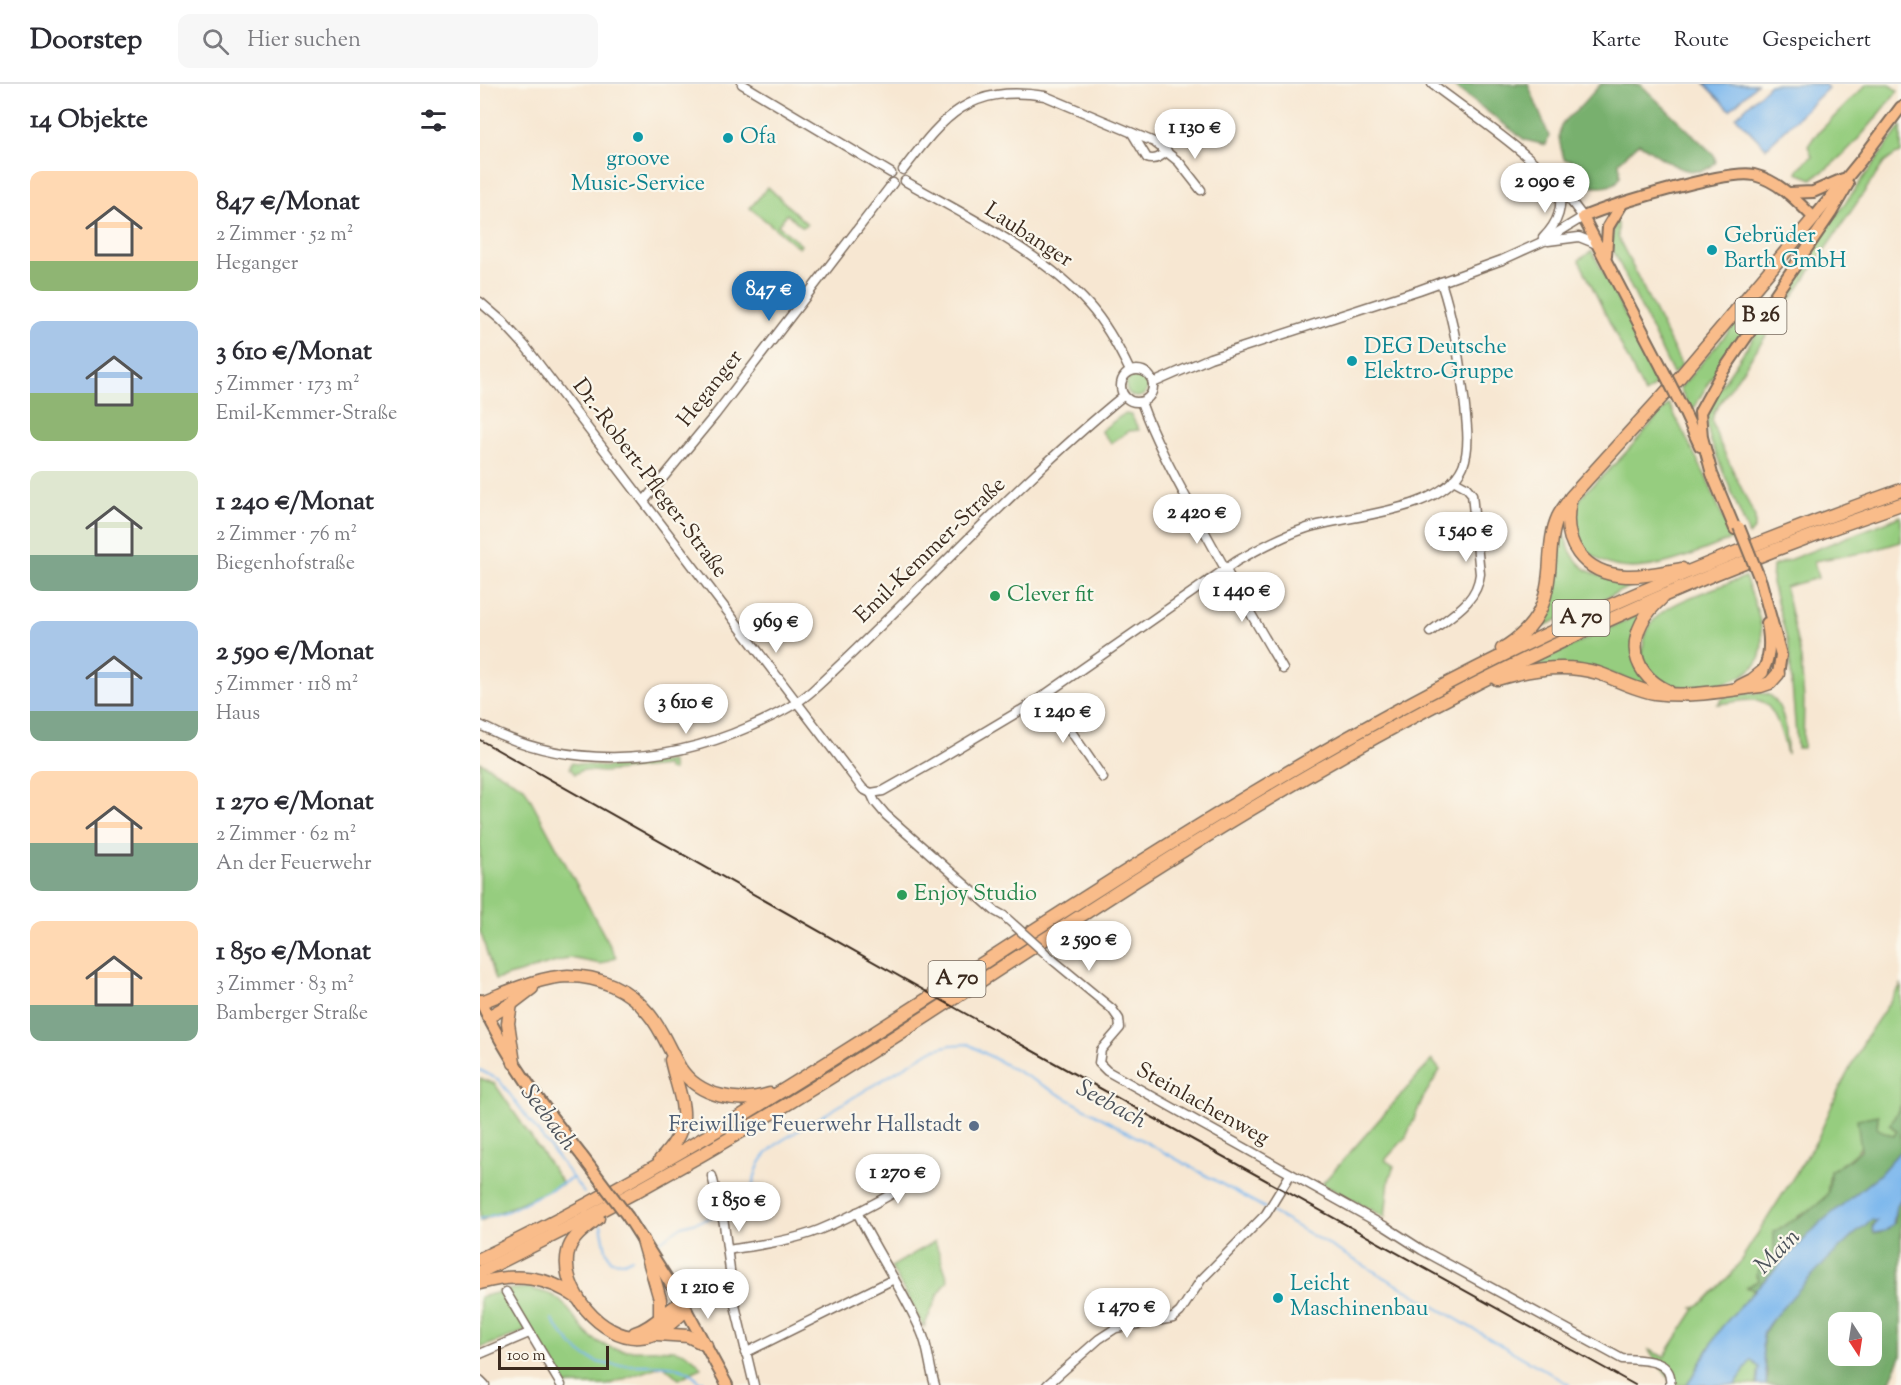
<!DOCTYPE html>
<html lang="de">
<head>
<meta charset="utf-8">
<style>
  :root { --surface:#fff; --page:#f7f7f7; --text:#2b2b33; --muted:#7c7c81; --line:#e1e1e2; --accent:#1f6fb2 }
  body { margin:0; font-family:"Sorts Mill Goudy",serif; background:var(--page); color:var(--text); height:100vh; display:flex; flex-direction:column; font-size:22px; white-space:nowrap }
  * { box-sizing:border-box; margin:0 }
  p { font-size:20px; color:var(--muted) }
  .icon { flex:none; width:33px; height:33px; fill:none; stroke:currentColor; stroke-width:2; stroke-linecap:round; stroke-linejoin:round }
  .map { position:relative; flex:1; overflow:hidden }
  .panel { display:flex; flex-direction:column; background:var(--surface); width:480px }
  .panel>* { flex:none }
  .needle { width:39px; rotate:168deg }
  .tools { position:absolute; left:1348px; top:1228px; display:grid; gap:12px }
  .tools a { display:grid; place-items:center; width:54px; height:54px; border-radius:12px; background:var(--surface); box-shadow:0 6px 24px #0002; font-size:30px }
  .scale { position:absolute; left:18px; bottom:15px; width:111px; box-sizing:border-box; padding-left:6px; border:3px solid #3b2a1e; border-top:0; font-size:16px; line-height:21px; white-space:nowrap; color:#3b2a1e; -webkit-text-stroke:4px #fbf7ec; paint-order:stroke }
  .price { position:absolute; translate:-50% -51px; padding:0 14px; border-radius:21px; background:#fff; color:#222; font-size:20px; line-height:39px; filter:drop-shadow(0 2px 3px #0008) }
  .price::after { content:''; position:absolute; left:50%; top:36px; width:18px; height:14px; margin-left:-9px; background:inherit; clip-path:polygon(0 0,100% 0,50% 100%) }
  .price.on { background:var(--accent); color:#fff }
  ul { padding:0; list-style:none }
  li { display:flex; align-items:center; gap:18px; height:150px; padding:0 30px }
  li span { display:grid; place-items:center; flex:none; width:168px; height:120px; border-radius:12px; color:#555 }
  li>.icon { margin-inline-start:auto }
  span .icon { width:72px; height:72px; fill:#fffc; stroke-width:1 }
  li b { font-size:26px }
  h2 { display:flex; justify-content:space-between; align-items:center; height:72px; padding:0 30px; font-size:26px }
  header { display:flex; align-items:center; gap:36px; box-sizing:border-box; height:84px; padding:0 30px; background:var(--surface); border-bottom:2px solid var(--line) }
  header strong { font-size:28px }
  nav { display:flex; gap:33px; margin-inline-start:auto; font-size:21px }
  .search { width:420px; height:54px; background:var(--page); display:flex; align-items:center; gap:15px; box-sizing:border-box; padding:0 21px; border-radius:12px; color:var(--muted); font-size:22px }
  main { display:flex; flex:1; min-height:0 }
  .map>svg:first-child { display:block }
  .green { fill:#96cd7f; stroke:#687c4e; stroke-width:1.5 }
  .forest { fill:#78b06e; stroke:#5a6d46; stroke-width:1.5; fill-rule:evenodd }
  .water { fill:#7bb7ed; stroke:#5b7086; stroke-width:1.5 }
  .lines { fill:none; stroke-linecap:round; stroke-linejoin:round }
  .stream { stroke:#7bb7ed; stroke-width:2 }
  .minor-casing { stroke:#7d6c5d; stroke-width:11 }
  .major-casing { stroke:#7d6c5d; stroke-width:14 }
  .highway-casing { stroke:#7d6c5d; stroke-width:15 }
  .minor { stroke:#fff; stroke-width:8 }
  .major { stroke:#f9bc8a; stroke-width:10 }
  .highway { stroke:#f9bc8a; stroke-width:12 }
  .rail { stroke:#3b2a1e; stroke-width:2 }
  .minor-bridge-casing { stroke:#7d6c5d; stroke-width:11; stroke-linecap:butt }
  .major-bridge-casing { stroke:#7d6c5d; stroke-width:14; stroke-linecap:butt }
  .minor-bridge { stroke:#fff; stroke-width:8 }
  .major-bridge { stroke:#f9bc8a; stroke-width:10 }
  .culture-dot { fill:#0f9aa8; stroke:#fbf7ec; stroke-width:2 }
  .leisure-dot { fill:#2e9e5b; stroke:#fbf7ec; stroke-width:2 }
  .service-dot { fill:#5c6f8a; stroke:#fbf7ec; stroke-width:2 }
  .labels { text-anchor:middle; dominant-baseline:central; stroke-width:4.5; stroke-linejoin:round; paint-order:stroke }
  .shield { fill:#fbf7ec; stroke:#75685c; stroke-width:1.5 }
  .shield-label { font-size:21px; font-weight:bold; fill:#3b2a1e }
  .culture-label { font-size:22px; fill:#0d838f; stroke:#fbf7ec; text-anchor:start }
  .street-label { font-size:22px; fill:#3b2a1e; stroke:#fbf7ec }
  .leisure-label { font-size:22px; fill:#27864d; stroke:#fbf7ec; text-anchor:start }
  .service-label { font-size:22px; fill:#4e5e75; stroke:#fbf7ec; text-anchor:end }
  .water-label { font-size:24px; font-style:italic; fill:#4e545c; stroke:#fbf7ec }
</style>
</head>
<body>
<header>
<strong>Doorstep</strong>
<div class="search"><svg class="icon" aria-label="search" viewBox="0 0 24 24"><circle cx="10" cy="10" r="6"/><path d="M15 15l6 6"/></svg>Hier suchen</div>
<nav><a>Karte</a><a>Route</a><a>Gespeichert</a></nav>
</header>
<main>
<section class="panel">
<h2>14 Objekte<svg class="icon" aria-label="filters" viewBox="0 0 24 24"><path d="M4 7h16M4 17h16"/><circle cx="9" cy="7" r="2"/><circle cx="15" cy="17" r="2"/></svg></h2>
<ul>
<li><span style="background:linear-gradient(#ffd9b3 75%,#8fb573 0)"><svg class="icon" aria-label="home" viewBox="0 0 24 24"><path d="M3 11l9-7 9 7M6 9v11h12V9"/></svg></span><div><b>847 €/Monat</b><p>2 Zimmer · 52 m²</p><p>Heganger</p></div></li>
<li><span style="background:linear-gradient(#a9c7e8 60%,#8fb573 0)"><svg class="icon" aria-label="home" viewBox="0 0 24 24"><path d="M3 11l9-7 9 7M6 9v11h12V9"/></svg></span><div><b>3 610 €/Monat</b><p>5 Zimmer · 173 m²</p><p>Emil-Kemmer-Straße</p></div></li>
<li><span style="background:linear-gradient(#dfe7d0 70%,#7fa58c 0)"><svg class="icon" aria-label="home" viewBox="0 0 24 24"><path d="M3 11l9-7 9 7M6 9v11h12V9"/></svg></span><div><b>1 240 €/Monat</b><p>2 Zimmer · 76 m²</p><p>Biegenhofstraße</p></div></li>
<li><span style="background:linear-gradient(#a9c7e8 75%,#7fa58c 0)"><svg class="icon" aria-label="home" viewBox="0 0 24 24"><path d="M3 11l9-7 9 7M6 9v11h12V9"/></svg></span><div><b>2 590 €/Monat</b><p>5 Zimmer · 118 m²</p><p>Haus</p></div></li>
<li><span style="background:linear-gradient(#ffd9b3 60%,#7fa58c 0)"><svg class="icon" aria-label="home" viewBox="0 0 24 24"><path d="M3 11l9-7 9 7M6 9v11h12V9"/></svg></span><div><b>1 270 €/Monat</b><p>2 Zimmer · 62 m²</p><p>An der Feuerwehr</p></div></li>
<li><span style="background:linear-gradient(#ffd9b3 70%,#7fa58c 0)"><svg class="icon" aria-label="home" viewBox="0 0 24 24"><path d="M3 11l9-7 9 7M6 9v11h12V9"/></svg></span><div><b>1 850 €/Monat</b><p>3 Zimmer · 83 m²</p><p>Bamberger Straße</p></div></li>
</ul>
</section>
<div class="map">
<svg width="1421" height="1301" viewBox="0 0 1421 1301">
  <rect width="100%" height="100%" fill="#fbf7ec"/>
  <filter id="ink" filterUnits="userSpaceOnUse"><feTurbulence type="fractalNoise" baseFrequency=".0167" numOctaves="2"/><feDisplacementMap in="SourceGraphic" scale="12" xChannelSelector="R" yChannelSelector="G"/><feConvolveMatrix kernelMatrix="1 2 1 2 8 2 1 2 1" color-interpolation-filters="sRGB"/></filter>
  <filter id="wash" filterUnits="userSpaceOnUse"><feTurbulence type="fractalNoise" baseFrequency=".008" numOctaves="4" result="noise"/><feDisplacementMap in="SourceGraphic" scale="24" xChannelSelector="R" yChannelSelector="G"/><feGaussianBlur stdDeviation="1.35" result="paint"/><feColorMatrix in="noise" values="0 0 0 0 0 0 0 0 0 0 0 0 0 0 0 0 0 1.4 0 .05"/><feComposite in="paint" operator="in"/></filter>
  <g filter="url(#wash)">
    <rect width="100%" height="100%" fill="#f7e7d2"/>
    <g class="green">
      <path d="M1387,0h23l8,7c-26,32 -51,66 -86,88l-15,-6 2,-5 13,-12 -4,-10 6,-9z"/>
      <path d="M1421,42v27l-6,2 -11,8 -170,249 -2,9 6,18 37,78v11l-6,7 -39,-96 -3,-14 2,-21 113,-169z"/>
      <path d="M288,103l39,37 -4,3 -16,-13 -9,11 23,20 -2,3 -49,-40z"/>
      <path d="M1135,138l3,1v14l64,129 -9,8 -59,-122 -3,-10z"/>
      <path d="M1112,167l68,130 -15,13 -66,-134z"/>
      <path d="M1291,202l1,3 -65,96 -12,22 -5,2 -10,-21 87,-101z"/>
      <circle cx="657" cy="302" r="11"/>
      <path d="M1189,320l38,75 25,60c-44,17 -123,56 -153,-1 -6,-11 -5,-29 2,-40 8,-12 22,-22 32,-32 20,-20 37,-42 56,-62z"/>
      <path d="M646,330l5,1 8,15 -10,1 -18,12 -10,-12 20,-15z"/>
      <path d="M1421,432v26l-34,10 -53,9 4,17 -33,9 16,72 3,42 -1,47h-6l-8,-101 -17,-64 1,-17z"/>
      <path d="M1082,440c7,44 30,55 72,58l2,2 -99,45 12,-20 6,-19z"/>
      <path d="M1265,493c9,24 22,52 15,79 -9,35 -119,51 -117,-7 1,-12 6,-25 15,-33 14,-15 66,-31 87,-39z"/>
      <path d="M1162,529l-7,17 18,59 -55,-20 -70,-3z"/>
      <path d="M1272,609c6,0 14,-1 19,3 15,14 16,39 16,58 -4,-16 -12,-53 -31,-54 -12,-1 -26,3 -38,4l6,-7z"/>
      <path d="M191,677l2,9h-5l-1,-4 -64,6 -21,-2 -7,4 -5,-6 1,-5 33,4z"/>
      <path d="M0,678l44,25 92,170 -15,7 -31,-6 -75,22 -15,-50z"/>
      <path d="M1421,901v120l-11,20 7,7 -3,4 -17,-7 1,-13c-16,31 -17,37 -48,55l-3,23 -11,13 -18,9 -24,40 -16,14 1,10 -11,8 7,2 -34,38 -34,57h-13c-6,-9 -22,-27 -25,-35l15,7 31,-48 -2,-1 12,-7 29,-30 83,-131 23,-53 27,-51z"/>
      <path d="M952,976l8,10 -17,28 -17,39 -21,23 9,6 -5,14 -4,37 -63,-33z"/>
      <path d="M0,994l15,6 68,100 -83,37z"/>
      <path d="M455,1157l13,39 -10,15 -14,32 -33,-60z"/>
      <path d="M49,1204c8,3 19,4 26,9 25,17 21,39 57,51 29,9 72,-12 89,20l-22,11 -16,-14 -56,20h-45l-33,-55 -49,18v-51l32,-8z"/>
      <path d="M1271,1275l8,8 -2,18h-22z"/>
    </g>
    <g class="forest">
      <path d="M971,0h77l21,52 -3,9 -21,-5z"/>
      <path d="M1121,0l40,1 73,70 2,7c-23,25 -57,-7 -77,-19l-20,19c0,4 2,10 1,14 -3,13 -30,14 -38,6 -1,-24 2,-17 -18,-23 -4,-15 -10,-29 3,-41 3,-3 8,-5 11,-9 8,-8 15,-17 23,-25z"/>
      <path d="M1421,1021v45l-21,24 -60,49 -65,67 -8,-3 12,-7 -3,-4 2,-6 16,-14v-24c12,-8 48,-26 53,-38 3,-6 3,-16 3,-23l19,-11 12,-10 -4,-31 21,-4 -1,14 17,7 3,-5 -7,-6z"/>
      <path d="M1421,1115v157l-13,29h-122l2,-10 -5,-20v-21l11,-17 47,-53 50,-44 6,1 -5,5 2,7c9,1 14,-6 21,-11v-14zM1359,1239h33v33h-33z"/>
    </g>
    <g class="water">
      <path d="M1225,0h52l-27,26z"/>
      <path d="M1290,0h54l4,4 -62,60 -30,-31z"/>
      <path d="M1421,1066v49l-5,7 -3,18 -8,7 -11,2 -2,-5 5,-7 -6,-1c-31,26 -59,54 -86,85 -7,8 -19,19 -22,30 -4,17 6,33 3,50h-9l2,-18 -8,-7 -16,25h-48l34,-57 20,-23 79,-82 60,-49z"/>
    </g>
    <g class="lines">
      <g class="stream">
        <path d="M0,986l19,10 85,113"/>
        <path d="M790,1127l300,174"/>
        <path d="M0,1135l28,-8 65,-33"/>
        <path d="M121,1141l5,25 5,11 13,1 8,-4"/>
        <path d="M180,1157l22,-15 60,-17c19,-30 5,-43 39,-68l151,-91 19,-5 17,-1 297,164"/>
        <path d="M72,1236c12,16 24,33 43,41 29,12 87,-9 105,22"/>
        <path d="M216,1301l7,-4"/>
      </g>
    </g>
  </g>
  <g filter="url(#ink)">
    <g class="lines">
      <g class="minor-casing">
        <g id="minor">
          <path d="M262,0l149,89"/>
          <path d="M652,49l15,25c8,3 14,-1 20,-7"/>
          <path d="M423,86c41,-53 65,-86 142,-74l109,46 25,20 22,28"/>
          <path d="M425,97c61,35 137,71 184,124 17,19 30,43 41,66"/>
          <path d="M1063,154c16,-16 20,-31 16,-53"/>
          <path d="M1068,157l31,-4 20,8"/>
          <path d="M0,218l22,19 23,25 338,443 8,4 4,9 11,13 109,96 9,5"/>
          <circle cx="657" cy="302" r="16"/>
          <path d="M673,299l57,-25 209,-68 83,-30 42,-19 39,-24c-39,-56 -97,-92 -151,-133"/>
          <path d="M661,318c14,39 34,75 54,112 28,52 58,104 88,155"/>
          <path d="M164,417l71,-86 178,-232"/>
          <path d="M950,548c21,-17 47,-29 50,-58l-8,-80 -6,-7 -13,-7"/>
          <path d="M566,611l57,83"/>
          <path d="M0,641c84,45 183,40 269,2 21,-9 45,-20 63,-36 105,-96 201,-205 311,-295"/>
          <path d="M391,709l12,-2 46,-26 104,-62 204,-142c23,-13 45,-25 70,-33 44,-14 135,-15 156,-62 8,-20 3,-48 1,-68 -5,-42 -10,-76 -23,-116"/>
          <path d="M574,877l58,48 7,10 1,9 -19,22 -2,13 8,8 279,156 36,23 200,109c18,1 52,-1 48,26"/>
          <path d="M232,1092l12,48 10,77 20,84"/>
          <path d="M377,1128c20,41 46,78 64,119 8,17 8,36 14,54"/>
          <path d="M248,1166c30,-5 63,-9 91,-20 37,-15 73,-36 107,-56"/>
          <path d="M26,1208l55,93"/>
          <path d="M265,1269l149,-74"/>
          <path d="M0,1270l49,-21"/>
          <path d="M0,1296l5,5"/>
          <path d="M567,1301l52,-46 17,-11 57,-10 7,-6 21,-32 65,-66 24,-39"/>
        </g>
      </g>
      <g class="major-casing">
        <g id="major">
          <path d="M1308,109l25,-1 30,-13"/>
          <path d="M1126,172l2,-29 14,-23"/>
          <path d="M1182,284l-79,-151c29,-12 144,-48 171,-42 25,6 43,26 60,43l48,-59 39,-52"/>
          <path d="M1202,323l18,39"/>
          <path d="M1255,445l-23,-55 -10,-37 -2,-25 21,-38 110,-161 17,-29"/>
          <path d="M1281,498l20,73 -3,19"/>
          <path d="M1282,588c9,-14 8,-33 5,-49"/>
          <path d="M0,916c26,57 63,107 102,156"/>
          <path d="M148,1133l54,85 45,83"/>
        </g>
      </g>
      <g class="highway-casing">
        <g id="highway">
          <path d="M1090,418c-9,40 13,72 56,74 18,1 38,-4 56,-7"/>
          <path d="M1181,515c-34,30 -36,71 7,92"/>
          <path d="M1022,565c38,-23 46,-48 48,-90 1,-14 2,-29 8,-42 3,-7 9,-13 13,-20l108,-119 135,-160"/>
          <path d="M1017,595c32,-10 68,-16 101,-6 18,6 37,17 57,20 35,5 71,-3 106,-7l9,-3 8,-9"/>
          <path d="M1260,602l12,-6 10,-8"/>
          <path d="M1,918c27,-10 58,-25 87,-26 31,0 61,13 80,37 14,16 21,37 32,55 19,29 59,36 90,26"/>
          <path d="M31,920l-3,19 6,40"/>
          <path d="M8,933l23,-13 21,-16"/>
          <path d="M180,1076c37,-38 21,-55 11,-100"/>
          <path d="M118,1134c-12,10 -27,19 -30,34 -9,37 34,88 72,85 20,-1 32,-15 46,-27"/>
          <path d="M163,1156l17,59v18"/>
          <path d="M0,1175c272,-131 515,-312 773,-466 107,-64 217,-125 331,-176 104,-47 210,-89 317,-127"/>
          <path d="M0,1188c115,-56 226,-117 335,-185 152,-94 299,-197 453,-288 200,-120 412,-220 633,-295"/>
          <path d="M0,1199c36,-10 67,-7 98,15"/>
          <path d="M155,1249c18,-5 31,-22 47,-31"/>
          <path d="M177,1250l31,2 18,9"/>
        </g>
      </g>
      <use href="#minor" class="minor"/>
      <use href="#major" class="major"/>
      <use href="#highway" class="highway"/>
      <path class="rail" d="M0,656l479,270 676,375"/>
      <g class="minor-bridge-casing">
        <path id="minor-bridge" d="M524,832l50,45"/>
      </g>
      <g class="major-bridge-casing">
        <g id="major-bridge">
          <path d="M1182,284l20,39"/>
          <path d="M1259,443l22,55"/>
          <path d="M102,1072l46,61"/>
        </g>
      </g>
      <use href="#minor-bridge" class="minor-bridge"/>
      <use href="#major-bridge" class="major-bridge"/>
    </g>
  </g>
  <g class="culture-dot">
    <circle cx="158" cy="53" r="6"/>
    <circle cx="248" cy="54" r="6"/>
    <circle cx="1232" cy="166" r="6"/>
    <circle cx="872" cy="277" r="6"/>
    <circle cx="798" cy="1214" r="6"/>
  </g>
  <g class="leisure-dot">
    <circle cx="515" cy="512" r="6"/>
    <circle cx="422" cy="811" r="6"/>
  </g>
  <circle class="service-dot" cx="494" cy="1042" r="6"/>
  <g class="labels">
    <g class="shield">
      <rect x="1255.5" y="214" width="51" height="36" rx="4.5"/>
      <rect x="1072.5" y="516" width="57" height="36" rx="4.5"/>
      <rect x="448.5" y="877" width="57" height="36" rx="4.5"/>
    </g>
    <g class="shield-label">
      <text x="1281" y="232">B 26</text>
      <text x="1101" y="534">A 70</text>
      <text x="477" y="895">A 70</text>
    </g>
    <g class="culture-label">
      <text x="260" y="54">Ofa</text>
      <text x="158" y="76" text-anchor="middle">groove<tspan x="158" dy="25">Music-Service</tspan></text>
      <text x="1244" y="153">Gebrüder<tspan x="1244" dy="25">Barth GmbH</tspan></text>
      <text x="884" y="264">DEG Deutsche<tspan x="884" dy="25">Elektro-Gruppe</tspan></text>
      <text x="810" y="1201">Leicht<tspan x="810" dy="25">Maschinenbau</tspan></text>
    </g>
    <g class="street-label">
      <text transform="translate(548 152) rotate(33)">Laubanger</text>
      <text transform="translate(231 305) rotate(-52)">Heganger</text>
      <text transform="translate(169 395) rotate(53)">Dr.-Robert-Pfleger-Straße</text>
      <text transform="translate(451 467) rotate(-44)">Emil-Kemmer-Straße</text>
      <text transform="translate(722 1021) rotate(29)">Steinlachenweg</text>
    </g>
    <g class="leisure-label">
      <text x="527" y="512">Clever fit</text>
      <text x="434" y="811">Enjoy Studio</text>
    </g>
    <g class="service-label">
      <text x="482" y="1042">Freiwillige Feuerwehr Hallstadt</text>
    </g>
    <g class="water-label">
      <text transform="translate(631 1021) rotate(29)">Seebach</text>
      <text transform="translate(68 1034) rotate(53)">Seebach</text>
      <text transform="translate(1298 1168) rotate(-45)">Main</text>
    </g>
  </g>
</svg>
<div class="tools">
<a><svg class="needle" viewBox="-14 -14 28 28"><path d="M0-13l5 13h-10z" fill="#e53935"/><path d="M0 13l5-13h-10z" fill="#7c7c81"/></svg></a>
</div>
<div class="scale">100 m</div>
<b class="price" style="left:715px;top:76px">1 130 €</b>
<b class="price" style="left:1065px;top:130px">2 090 €</b>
<b class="price on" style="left:289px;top:238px">847 €</b>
<b class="price" style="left:717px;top:461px">2 420 €</b>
<b class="price" style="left:986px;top:479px">1 540 €</b>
<b class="price" style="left:762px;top:539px">1 440 €</b>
<b class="price" style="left:296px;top:570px">969 €</b>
<b class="price" style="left:206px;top:651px">3 610 €</b>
<b class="price" style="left:583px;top:660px">1 240 €</b>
<b class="price" style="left:609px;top:888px">2 590 €</b>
<b class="price" style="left:418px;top:1121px">1 270 €</b>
<b class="price" style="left:259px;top:1149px">1 850 €</b>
<b class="price" style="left:228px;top:1236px">1 210 €</b>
<b class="price" style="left:647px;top:1255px">1 470 €</b>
</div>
</main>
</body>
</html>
